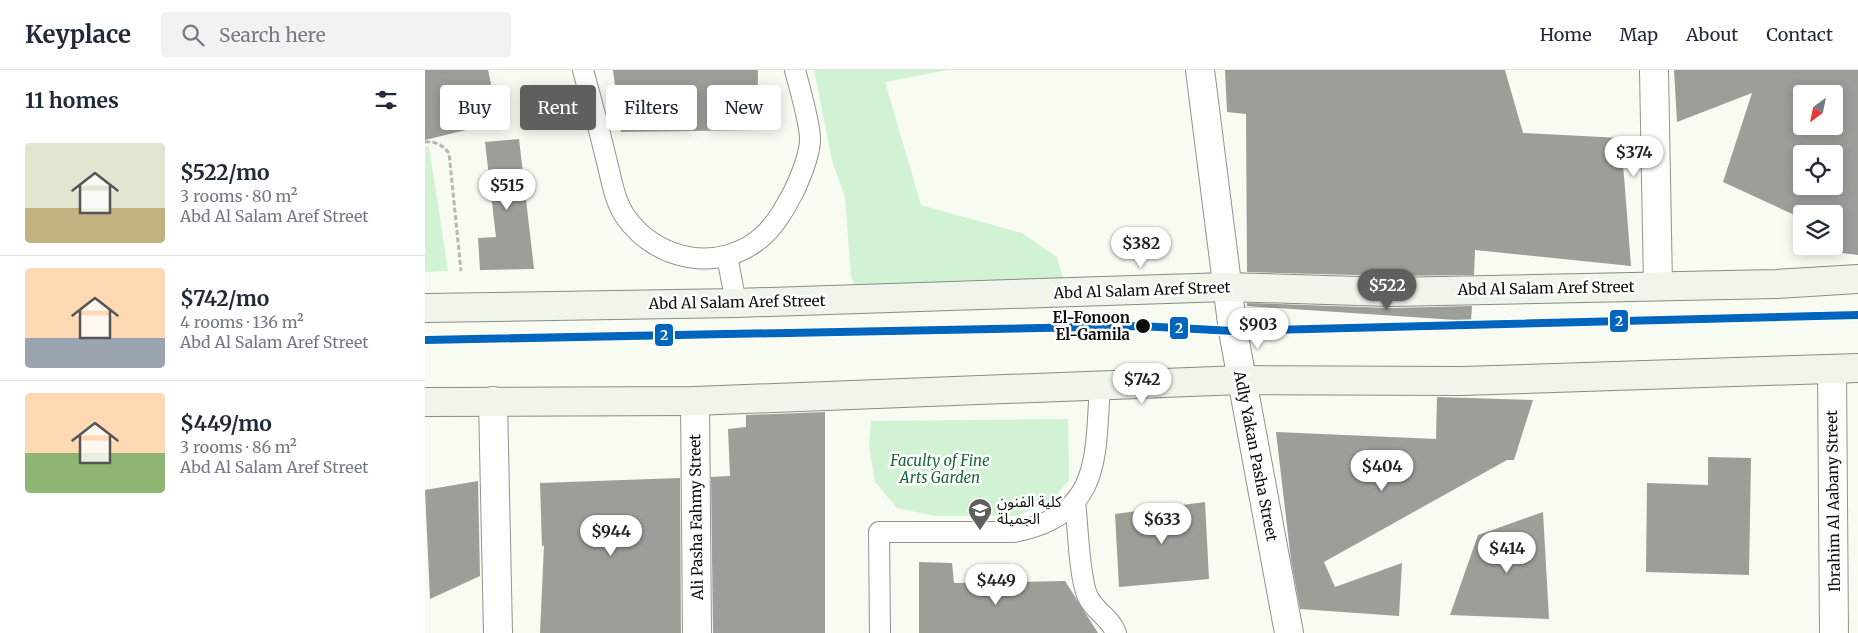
<!DOCTYPE html>
<html lang="en">
<head>
<meta charset="utf-8">
<style>
  :root { --surface:#fff; --page:#f2f2f3; --text:#1f2937; --muted:#747a83; --line:#e0e1e3; --accent:#5f605d }
  body { margin:0; font-family:Merriweather,"Noto Sans Arabic",serif; background:var(--page); color:var(--text); height:100vh; display:flex; flex-direction:column; font-size:19px; white-space:nowrap }
  * { box-sizing:border-box; margin:0 }
  p { font-size:16px; color:var(--muted) }
  .icon { flex:none; width:28px; height:28px; fill:none; stroke:currentColor; stroke-width:2; stroke-linecap:round; stroke-linejoin:round }
  .map { position:relative; flex:1; overflow:hidden }
  .drawer { display:flex; flex-direction:column; background:var(--surface); width:425px }
  .drawer>* { flex:none }
  .guide { position:absolute; left:15px; top:15px; width:475px; height:45px; display:flex; gap:10px }
  .needle { width:32px; rotate:213deg }
  .buttons { position:absolute; left:1368px; top:15px; display:grid; gap:10px }
  .buttons a { display:grid; place-items:center; width:50px; height:50px; border-radius:5px; background:var(--surface); box-shadow:0 2px 12px #0003; font-size:25px }
  .price { position:absolute; translate:-50% -42px; padding:0 11px; border-radius:18px; background:#fff; color:#222; font-size:16px; line-height:32px; filter:drop-shadow(0 1px 2px #0008) }
  .price::after { content:''; position:absolute; left:50%; top:30px; width:15px; height:11px; margin-left:-8px; background:inherit; clip-path:polygon(0 0,100% 0,50% 100%) }
  .price.current { background:var(--accent); color:#fff }
  ul { padding:0; list-style:none }
  li { display:flex; align-items:center; gap:15px; height:125px; padding:0 25px }
  li+li { border-top:1px solid var(--line) }
  li span { display:grid; place-items:center; flex:none; width:140px; height:100px; border-radius:5px; color:#555 }
  li>.icon { margin-inline-start:auto }
  span .icon { width:60px; height:60px; fill:#fffc; stroke-width:1 }
  li b { font-size:21px }
  h2 { display:flex; justify-content:space-between; align-items:center; height:60px; padding:0 25px; font-size:21px }
  .pill { padding:0 18px; border-radius:5px; background:var(--surface); box-shadow:0 2px 12px #0003; font-size:18px; line-height:45px }
  .pill.current { background:var(--accent); color:#fff }
  header { display:flex; align-items:center; gap:30px; box-sizing:border-box; height:70px; padding:0 25px; background:var(--surface); border-bottom:1px solid var(--line) }
  header strong { font-size:24px }
  nav { display:flex; gap:28px; margin-inline-start:auto; font-size:18px }
  .search { width:350px; height:45px; background:var(--page); display:flex; align-items:center; gap:12px; box-sizing:border-box; padding:0 18px; border-radius:5px; color:var(--muted); font-size:19px }
  main { display:flex; flex:1; min-height:0 }
  .map>svg:first-child { display:block }
  .garden { fill:#d2f3d3 }
  .building { fill:#9c9e98; fill-rule:evenodd }
  .lines { fill:none; stroke-linecap:round; stroke-linejoin:round }
  .lane-casing { stroke:#929490; stroke-width:22 }
  .street-casing { stroke:#929490; stroke-width:30 }
  .secondary-casing { stroke:#898b87; stroke-width:30 }
  .path { stroke:#b7b8b6; stroke-width:3; stroke-dasharray:5 2.5; stroke-linecap:butt }
  .lane { stroke:#fefefd; stroke-width:20 }
  .street { stroke:#fefefd; stroke-width:28 }
  .secondary { stroke:#eff5ea; stroke-width:28 }
  .tram-1-casing { stroke:#fff; stroke-width:11 }
  .tram-1 { stroke:#0065bd; stroke-width:8 }
  .stop-dot { fill:#0d0d0d; stroke:#fff; stroke-width:2 }
  .labels { text-anchor:middle; dominant-baseline:central; stroke-width:5; stroke-linejoin:round; paint-order:stroke }
  .street-label { font-size:15px; fill:#0d0d0d; stroke:#fff }
  .stop-label { font-size:15px; font-weight:bold; fill:#0d0d0d; stroke:#fff; text-anchor:end }
  .park-label { font-size:15px; font-style:italic; fill:#196a3a; stroke:#fff }
  .poi-label { font-size:15px; fill:#0d0d0d; stroke:#fff; text-anchor:start }
  .line-badge { stroke:#fff; stroke-width:2 }
  .badge-label { font-size:14px; text-anchor:middle; font-weight:bold; fill:#fff }
</style>
</head>
<body>
<header>
<strong>Keyplace</strong>
<div class="search"><svg class="icon" aria-label="search" viewBox="0 0 24 24"><circle cx="10" cy="10" r="6"/><path d="M15 15l6 6"/></svg>Search here</div>
<nav><a>Home</a><a>Map</a><a>About</a><a>Contact</a></nav>
</header>
<main>
<section class="drawer">
<h2>11 homes<svg class="icon" aria-label="filters" viewBox="0 0 24 24"><path d="M4 7h16M4 17h16"/><circle cx="9" cy="7" r="2"/><circle cx="15" cy="17" r="2"/></svg></h2>
<ul>
<li><span style="background:linear-gradient(#dfe7d0 65%,#c2b280 0)"><svg class="icon" aria-label="home" viewBox="0 0 24 24"><path d="M3 11l9-7 9 7M6 9v11h12V9"/></svg></span><div><b>$522/mo</b><p>3 rooms · 80 m²</p><p>Abd Al Salam Aref Street</p></div></li>
<li><span style="background:linear-gradient(#ffd9b3 70%,#9aa5b1 0)"><svg class="icon" aria-label="home" viewBox="0 0 24 24"><path d="M3 11l9-7 9 7M6 9v11h12V9"/></svg></span><div><b>$742/mo</b><p>4 rooms · 136 m²</p><p>Abd Al Salam Aref Street</p></div></li>
<li><span style="background:linear-gradient(#ffd9b3 60%,#8fb573 0)"><svg class="icon" aria-label="home" viewBox="0 0 24 24"><path d="M3 11l9-7 9 7M6 9v11h12V9"/></svg></span><div><b>$449/mo</b><p>3 rooms · 86 m²</p><p>Abd Al Salam Aref Street</p></div></li>
</ul>
</section>
<div class="map">
<svg width="1433" height="563" viewBox="0 0 1433 563">
  <rect width="100%" height="100%" fill="#f7fbf2"/>
  <g class="garden">
    <path d="M389,0h134l-63,12 36,123 101,28 35,24 8,29 -205,13 -9,-23 -6,-79 -13,-36z"/>
    <path d="M4,76l19,125 -23,1v-125z"/>
    <path d="M643,349l1,61 -15,18 -36,18h-83l-38,-8 -22,-26 -6,-36 2,-25z"/>
  </g>
  <g class="building">
    <path d="M0,0h63l11,52 -74,18z"/>
    <path d="M188,0h145l-1,60 -136,2z"/>
    <path d="M800,0h280l18,63 98,5 10,128 -156,-16 -1,25 -83,1 -144,-4 -1,-158 -19,-2z"/>
    <path d="M1249,0h184v185l-32,-4 -1,-5h9v-32h-33v4l-78,-36 29,-89 -75,29zM1376,24h33v32h-33zM1376,84h33v32h-33z"/>
    <path d="M94,69l15,130 -54,1 -2,-32 18,-1 -11,-95z"/>
    <path d="M822,233l144,5 81,-2 -1,15 -224,-15z"/>
    <path d="M1012,327l96,3 -19,60h-7l-183,102 11,25 67,-24 -3,53 -99,-7 -9,-49 -15,-128 160,7z"/>
    <path d="M400,342v221h-112l-2,-156 19,-1 -2,-47 18,-2v-12z"/>
    <path d="M1283,387l43,1 -2,117 -103,-3 1,-89 61,2z"/>
    <path d="M255,408l1,155h-141l4,-88 -2,2 -2,-64z"/>
    <path d="M53,411l2,95 -50,23 -5,-109z"/>
    <path d="M780,432l4,77 -90,8 -4,-73z"/>
    <path d="M1118,442l6,107 -99,-4 28,-80z"/>
    <path d="M494,492l33,1 2,20 111,-2 33,52h-179z"/>
  </g>
  <g class="lines">
    <g class="lane-casing">
      <g id="lane">
        <path d="M158,0c8,29 16,59 23,88 5,19 8,42 19,58 31,46 97,58 139,19 13,-12 22,-29 30,-44 7,-15 15,-34 16,-50 1,-15 -11,-55 -15,-71"/>
        <path d="M302,186l9,47"/>
        <path d="M650,432c3,22 4,77 13,95 7,15 22,20 28,36"/>
        <path d="M455,563l-1,-101h135c88,-17 81,-75 86,-147"/>
      </g>
    </g>
    <g class="street-casing">
      <g id="street">
        <path d="M775,0l33,261 56,302"/>
        <path d="M1229,0l4,216"/>
        <path d="M1407,299l2,264"/>
        <path d="M68,331l5,232"/>
        <path d="M270,331l2,232"/>
      </g>
    </g>
    <g class="secondary-casing">
      <g id="secondary">
        <path d="M0,238l311,-5 491,-16 164,5 385,-8 82,-5"/>
        <path d="M0,332l270,-1 546,-21 221,1 396,-13"/>
      </g>
    </g>
    <path class="path" d="M0,72c11,-1 17,3 24,11l12,118"/>
    <use href="#lane" class="lane"/>
    <use href="#street" class="street"/>
    <use href="#secondary" class="secondary"/>
    <g class="tram-1-casing">
      <path id="tram-1" d="M0,270l715,-14 93,5 625,-16"/>
    </g>
    <use href="#tram-1" class="tram-1"/>
  </g>
  <defs>
    <g id="university-pin" transform="scale(1.25)"><path d="M0 17L-7.5 6A9.5 9.5 0 1 1 7.5 6Z" fill="#5f605d" stroke="#fff"/><path d="M0-5L7-2L0 1L-7-2ZM-4 1L0 2.5L4 1V4Q0 6-4 4Z" fill="#fff"/></g>
  </defs>
  <g fill-rule="evenodd">
    <use href="#university-pin" x="555" y="440"/>
  </g>
  <circle class="stop-dot" cx="718" cy="256" r="8"/>
  <g class="labels">
    <g class="street-label">
      <text transform="translate(1121 218) rotate(-1)">Abd Al Salam Aref Street</text>
      <text transform="translate(717 220) rotate(-2)">Abd Al Salam Aref Street</text>
      <text transform="translate(312 232) rotate(-1)">Abd Al Salam Aref Street</text>
      <text transform="translate(831 386) rotate(79)">Adly Yakan Pasha Street</text>
      <text transform="translate(1408 431) rotate(-91)">Ibrahim Al Aabany Street</text>
      <text transform="translate(271 447) rotate(-91)">Ali Pasha Fahmy Street</text>
    </g>
    <g class="stop-label">
      <text x="705" y="247">El-Fonoon<tspan x="705" dy="17">El-Gamila</tspan></text>
    </g>
    <g class="park-label">
      <text x="515" y="390">Faculty of Fine<tspan x="515" dy="17">Arts Garden</tspan></text>
    </g>
    <g class="poi-label">
      <text x="572" y="431">كلية الفنون<tspan x="572" dy="17">الجميلة</tspan></text>
    </g>
  </g>
  <g class="line-badge">
    <rect x="1184" y="239" width="20" height="24" rx="5" fill="#0065bd"/>
    <rect x="744" y="246" width="20" height="24" rx="5" fill="#0065bd"/>
    <rect x="229" y="253" width="20" height="24" rx="5" fill="#0065bd"/>
  </g>
  <g class="badge-label">
    <text x="1194" y="256">2</text>
    <text x="754" y="263">2</text>
    <text x="239" y="270">2</text>
  </g>
</svg>
<div class="buttons">
<a><svg class="needle" viewBox="-14 -14 28 28"><path d="M0-13l5 13h-10z" fill="#e53935"/><path d="M0 13l5-13h-10z" fill="#747a83"/></svg></a>
<a><svg class="icon" aria-label="locate" viewBox="0 0 24 24"><circle cx="12" cy="12" r="6"/><path d="M12 2v4M12 18v4M2 12h4M18 12h4"/></svg></a>
<a><svg class="icon" aria-label="layers" viewBox="0 0 24 24"><path d="M12 4l9 5-9 5-9-5zM3 14l9 5 9-5"/></svg></a>
</div>
<b class="price" style="left:1209px;top:108px">$374</b>
<b class="price" style="left:82px;top:141px">$515</b>
<b class="price" style="left:716px;top:199px">$382</b>
<b class="price current" style="left:962px;top:241px">$522</b>
<b class="price" style="left:833px;top:280px">$903</b>
<b class="price" style="left:717px;top:335px">$742</b>
<b class="price" style="left:957px;top:422px">$404</b>
<b class="price" style="left:737px;top:475px">$633</b>
<b class="price" style="left:186px;top:487px">$944</b>
<b class="price" style="left:1082px;top:504px">$414</b>
<b class="price" style="left:571px;top:536px">$449</b>
<div class="guide">
<a class="pill">Buy</a>
<a class="pill current">Rent</a>
<a class="pill">Filters</a>
<a class="pill">New</a>
</div>
</div>
</main>
</body>
</html>
